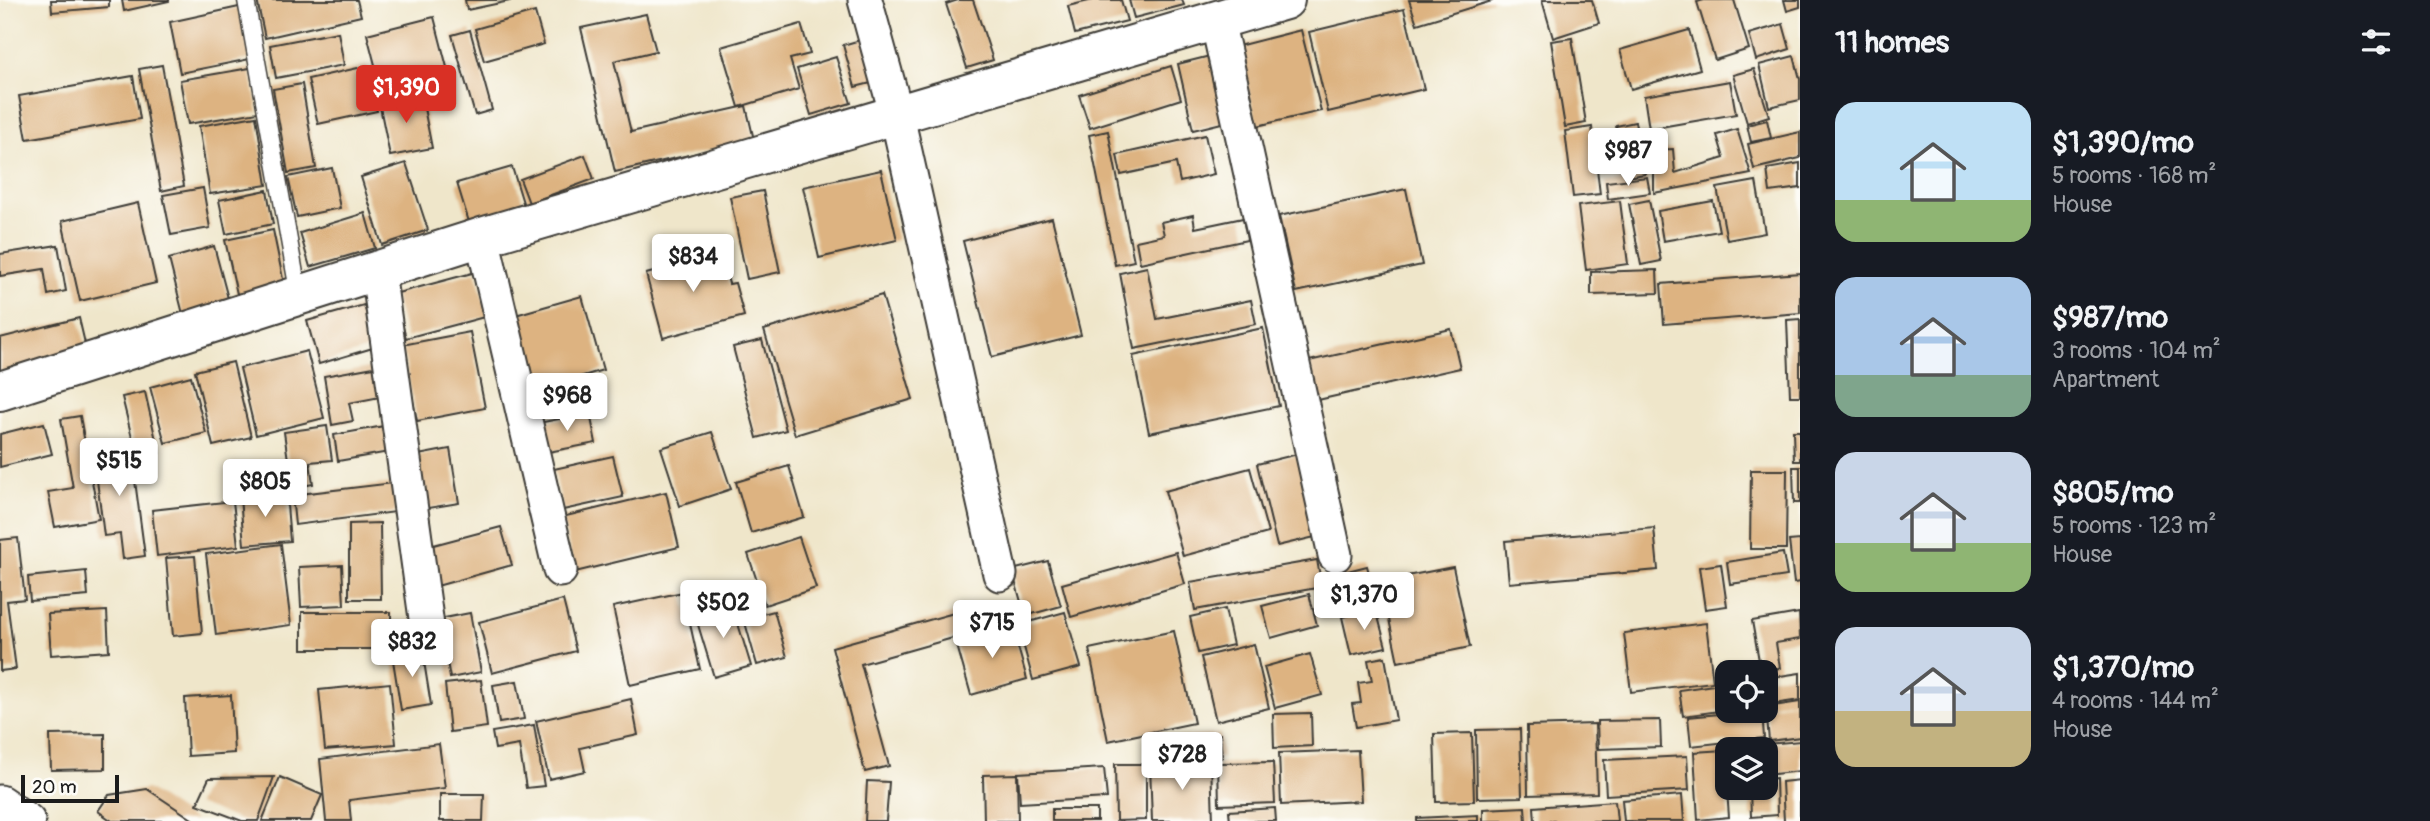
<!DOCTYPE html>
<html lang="en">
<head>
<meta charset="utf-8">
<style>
  :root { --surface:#171b24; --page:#20242c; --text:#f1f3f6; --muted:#9ea1a6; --accent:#d93025 }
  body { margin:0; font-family:Pangolin,sans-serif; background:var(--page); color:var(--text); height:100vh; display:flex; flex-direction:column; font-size:26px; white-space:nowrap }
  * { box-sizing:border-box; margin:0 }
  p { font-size:23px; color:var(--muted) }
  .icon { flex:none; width:38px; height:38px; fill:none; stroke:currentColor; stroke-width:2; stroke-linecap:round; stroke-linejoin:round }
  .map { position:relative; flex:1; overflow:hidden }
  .details { display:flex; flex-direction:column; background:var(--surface); width:630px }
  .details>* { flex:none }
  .controls { position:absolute; left:1715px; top:660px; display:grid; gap:14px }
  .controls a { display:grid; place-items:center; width:63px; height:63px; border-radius:14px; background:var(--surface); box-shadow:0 2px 5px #0004; font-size:35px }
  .scale { position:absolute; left:21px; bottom:18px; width:98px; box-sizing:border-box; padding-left:7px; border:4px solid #1c1c1c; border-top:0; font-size:19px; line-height:24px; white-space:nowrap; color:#1c1c1c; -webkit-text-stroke:5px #fdfcf7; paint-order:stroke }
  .price { position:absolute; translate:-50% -60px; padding:0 16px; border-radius:7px; background:#fff; color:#222; font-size:23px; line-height:46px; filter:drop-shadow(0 2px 4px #0008) }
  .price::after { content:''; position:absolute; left:50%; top:42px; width:21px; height:16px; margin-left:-10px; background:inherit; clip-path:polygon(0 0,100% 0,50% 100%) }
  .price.on { background:var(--accent); color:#fff }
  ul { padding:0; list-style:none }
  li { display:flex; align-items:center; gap:21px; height:175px; padding:0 35px }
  li span { display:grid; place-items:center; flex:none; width:196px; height:140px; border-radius:21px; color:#555 }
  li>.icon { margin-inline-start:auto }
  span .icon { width:84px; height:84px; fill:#fffc; stroke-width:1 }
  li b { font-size:30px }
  h2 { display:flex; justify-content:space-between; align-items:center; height:84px; padding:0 35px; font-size:30px }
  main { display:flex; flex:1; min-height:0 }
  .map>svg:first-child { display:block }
  .building { fill:#ddb381 }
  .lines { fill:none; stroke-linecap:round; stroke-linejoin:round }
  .service-casing { stroke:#3c3a36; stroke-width:19 }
  .minor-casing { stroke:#3c3a36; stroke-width:37 }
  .tertiary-casing { stroke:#3c3a36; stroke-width:42 }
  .service { stroke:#fff; stroke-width:16 }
  .minor { stroke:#fff; stroke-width:33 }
  .tertiary { stroke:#fff; stroke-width:38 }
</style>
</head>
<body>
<main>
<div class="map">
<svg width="1800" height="821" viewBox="0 0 1800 821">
  <rect width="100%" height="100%" fill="#fdfcf7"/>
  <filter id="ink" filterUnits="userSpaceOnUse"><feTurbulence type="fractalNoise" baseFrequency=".0143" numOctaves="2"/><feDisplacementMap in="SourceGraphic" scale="14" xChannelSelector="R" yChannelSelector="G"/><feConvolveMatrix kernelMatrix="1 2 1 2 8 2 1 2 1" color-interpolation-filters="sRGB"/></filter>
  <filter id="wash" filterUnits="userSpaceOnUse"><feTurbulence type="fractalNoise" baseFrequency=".00686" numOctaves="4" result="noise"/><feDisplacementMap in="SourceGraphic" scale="28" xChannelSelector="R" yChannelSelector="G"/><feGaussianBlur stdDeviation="1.57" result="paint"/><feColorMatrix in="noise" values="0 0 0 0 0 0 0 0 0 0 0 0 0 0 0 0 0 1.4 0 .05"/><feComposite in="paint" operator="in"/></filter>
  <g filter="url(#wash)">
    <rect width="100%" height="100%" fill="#efe6ca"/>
    <g id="blocks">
      <g class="building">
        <path d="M51,0h58v7l-57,5z"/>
        <path d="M122,0h47v1l-45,10z"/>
        <path d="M257,0h100l4,16 -96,22z"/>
        <path d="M465,0h45v1l-43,9z"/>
        <path d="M958,0h15l20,60 -26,8 -21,-64z"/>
        <path d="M1093,0h28l6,21 -52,13 -7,-28z"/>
        <path d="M1129,0h53l2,5 -50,13z"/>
        <path d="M1409,0h83v1l-75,23z"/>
        <path d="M1542,0h50l7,23 -46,15z"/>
        <path d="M1704,0h30l15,49 -34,11 -18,-58z"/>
        <path d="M1784,0h16v7l-13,4z"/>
        <path d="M239,7l11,52 -70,14 -10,-51z"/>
        <path d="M1404,9l20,80 -96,23 -19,-80z"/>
        <path d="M535,12l9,32 -60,17 -9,-32z"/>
        <path d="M646,14l10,37 -42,10 17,71 115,-26 8,34 -139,32 -34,-144z"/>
        <path d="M434,17l16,62 -67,17 -16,-62z"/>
        <path d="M801,24l9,30 -20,5 9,30 -60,18 -18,-60z"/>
        <path d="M1783,24l7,25 -34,11 -7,-26z"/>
        <path d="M470,30l22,80 -17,5 -23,-80z"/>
        <path d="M1301,30l20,81 -64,15 -19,-80z"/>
        <path d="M1689,30l11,39 -69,20 -11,-39z"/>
        <path d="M338,32l6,33 -68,13 -6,-33z"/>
        <path d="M867,38l12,43 -24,6 -12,-42z"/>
        <path d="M1572,38l14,85 -21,4 -14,-86z"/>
        <path d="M1214,55l16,66 -37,9 -15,-66z"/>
        <path d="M1794,56l6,23v21l-31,7 -10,-42z"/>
        <path d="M836,57l15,46 -40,12 -14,-46z"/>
        <path d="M162,65l22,121 -23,5 -22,-122z"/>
        <path d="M367,66l10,45 -59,13 -10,-45z"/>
        <path d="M1171,66l10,33 -91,29 -11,-33z"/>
        <path d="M250,68l8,44 -70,12 -8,-44z"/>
        <path d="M1754,69l15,47 -22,7 -14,-48z"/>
        <path d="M133,76l7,43 -113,20 -8,-43z"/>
        <path d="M1730,81l6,33 -87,15 -5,-33z"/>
        <path d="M302,84l14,84 -28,5 -15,-84z"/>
        <path d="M421,93l11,55 -42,8 -11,-54z"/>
        <path d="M256,116l11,69 -57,9 -11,-68z"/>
        <path d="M1767,120l4,18 -20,4 -4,-17z"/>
        <path d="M1635,122l10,52 -19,3 -10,-51z"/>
        <path d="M1592,127l8,67 -27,3 -8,-66z"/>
        <path d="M1737,129l14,45 -97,19v-43l19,-1 2,24 49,-15 -7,-23z"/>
        <path d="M1108,131l26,130 -19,4 -26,-130z"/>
        <path d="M1800,132v26l-46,11 -6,-25z"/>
        <path d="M1205,135l9,39 -34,8 -4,-19 -55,12 -4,-20z"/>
        <path d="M585,155l9,24 -65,24 -9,-24z"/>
        <path d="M406,163l22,67 -46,15 -21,-68z"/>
        <path d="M1800,163v25l-30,4 -3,-23z"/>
        <path d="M512,167l12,39 -55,16 -12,-39z"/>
        <path d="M332,168l8,40 -43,9 -9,-40z"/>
        <path d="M881,170l16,70 -78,18 -16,-71z"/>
        <path d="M1647,177l3,16 -42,6 -2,-17z"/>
        <path d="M1756,181l9,52 -38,7 -10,-52z"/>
        <path d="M203,188l7,40 -39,7 -8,-40z"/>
        <path d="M1406,189l16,76 -126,27 -17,-76z"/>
        <path d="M267,190l6,34 -47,10 -7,-34z"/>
        <path d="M763,191l17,81 -33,7 -17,-82z"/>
        <path d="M1649,200l12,61 -20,4 -12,-61z"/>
        <path d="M1620,201l8,63 -42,6 -8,-64z"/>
        <path d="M1713,201l6,30 -56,10 -5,-30z"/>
        <path d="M138,203l18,80 -76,18 -18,-80z"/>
        <path d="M365,213l10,35 -65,19 -10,-34z"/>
        <path d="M1193,215l2,13 48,-10 4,22 -107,23 -4,-22 28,-6 -3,-13z"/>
        <path d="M1052,218l29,117 -89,22 -29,-116z"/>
        <path d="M273,230l11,54 -47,10 -12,-54z"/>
        <path d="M58,245l8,46 -18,4 -4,-26 -44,7v-22z"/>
        <path d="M214,246l16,60 -46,12 -15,-59z"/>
        <path d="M695,248l3,11 23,-6 8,31 6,-1 9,33 -81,22 -17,-64 30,-8 -3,-12z"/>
        <path d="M1147,267l10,52 94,-19 5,24 -122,25 -14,-76z"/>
        <path d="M1657,270l1,23 -67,2v-23z"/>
        <path d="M476,272l12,44 -82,22 -12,-44z"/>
        <path d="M1800,273v40l-136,11 -3,-40z"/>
        <path d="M882,295l31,104 -118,36 -31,-105z"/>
        <path d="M582,296l21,74 -70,21 -21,-75z"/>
        <path d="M364,305l12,42 -57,17 -12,-43z"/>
        <path d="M79,318l8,34 -87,23v-37z"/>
        <path d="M1800,319v77h-10l-3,-76z"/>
        <path d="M1263,328l16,78 -130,27 -16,-77z"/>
        <path d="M1451,329l9,39 -142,32 -9,-39z"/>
        <path d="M470,332l15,76 -68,13 -15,-76z"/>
        <path d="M762,340l24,90 -29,8 -24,-91z"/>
        <path d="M307,351l17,67 -68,17 -16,-67z"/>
        <path d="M233,362l18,75 -38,9 -18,-75z"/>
        <path d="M374,367l6,30 -31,6 4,18 -21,4 -8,-49z"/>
        <path d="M191,376l15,57 -41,10 -15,-56z"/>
        <path d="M145,392l14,61 -22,5 -15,-61z"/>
        <path d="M590,413l6,30 -53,10 -5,-30z"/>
        <path d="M80,416l19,103 -44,8 -7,-35 25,-4 -12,-69z"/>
        <path d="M44,423l8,31 -52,13v-33z"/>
        <path d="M327,426l5,34 -22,2 3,22 -21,4 -8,-56z"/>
        <path d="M384,426l5,26 -51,9 -4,-26z"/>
        <path d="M1793,431h7v30h-6z"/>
        <path d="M712,432l19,57 -51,17 -19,-58z"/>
        <path d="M130,443l15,113 -22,3 -3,-25 -16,2 -11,-88z"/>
        <path d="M450,449l9,54 -37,6 -9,-53z"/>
        <path d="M1298,454l21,82 -42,10 -20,-82z"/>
        <path d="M613,456l10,41 -60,13 -9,-41z"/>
        <path d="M789,466l15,51 -53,16 -15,-51z"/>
        <path d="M1793,467h7v36h-6z"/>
        <path d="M1250,468l18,65 -85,23 -18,-65z"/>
        <path d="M1751,470h36l-1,79h-36z"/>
        <path d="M393,483l3,29 -101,13 -3,-30z"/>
        <path d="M666,492l13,55 -104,25 -13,-55z"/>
        <path d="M286,493l4,48 -46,4 -4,-48z"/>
        <path d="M233,501l5,45 -81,10 -5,-46z"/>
        <path d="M380,523l1,76h-32v-75z"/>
        <path d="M501,527l11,38 -75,21 -11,-39z"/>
        <path d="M1654,528l4,42 -149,13 -4,-42z"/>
        <path d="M799,537l17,51 -51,17 -17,-51z"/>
        <path d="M18,538l7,61 -18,2 9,68 -16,2v-131z"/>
        <path d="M1800,540v42l-6,1 -5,-42z"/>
        <path d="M281,544l10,81 -75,10 -10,-81z"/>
        <path d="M1176,552l9,32 -114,33 -9,-33z"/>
        <path d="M1783,553l4,23 -57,8 -3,-22z"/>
        <path d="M195,556l7,77 -29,3 -7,-78z"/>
        <path d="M1317,560l5,27 -127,23 -5,-28z"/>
        <path d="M1048,561l13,45 -36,10 -13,-46z"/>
        <path d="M1721,564l6,42 -22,3 -6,-42z"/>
        <path d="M342,565l2,40 -43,2 -2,-40z"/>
        <path d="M1367,566l11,39 -36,9 -10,-39z"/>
        <path d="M1453,567l17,80 -72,15 -17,-81z"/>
        <path d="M86,571l2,25 -58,5 -2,-24z"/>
        <path d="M683,592l17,77 -70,16 -17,-78z"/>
        <path d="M1309,594l8,31 -46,13 -9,-32z"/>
        <path d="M563,600l13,51 -84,22 -13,-51z"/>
        <path d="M732,604l19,62 -37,11 -19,-62z"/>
        <path d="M1225,609l8,36 -35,8 -8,-36z"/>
        <path d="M1376,609l10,38 -35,8 -9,-38z"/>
        <path d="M107,611l2,40 -58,4 -3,-41z"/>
        <path d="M774,611l13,46 -30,8 -13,-46z"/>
        <rect x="302" y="612" width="89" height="37"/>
        <path d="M1065,612l16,55 -48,13 -15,-55z"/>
        <path d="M470,613l11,59 -31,6 -11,-59z"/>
        <path d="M954,613l6,23 -99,28 28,102 -24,6 -33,-125z"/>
        <path d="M1799,613l1,26 -24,4 4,25 -19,4 -9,-51z"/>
        <path d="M1706,623l7,59 -82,10 -7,-59z"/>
        <path d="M1012,626l15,53 -56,16 -15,-53z"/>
        <path d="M1174,631l20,92 -86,18 -19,-92z"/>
        <path d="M1254,644l15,64 -53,13 -15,-64z"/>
        <path d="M422,649l9,56 -30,5 -9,-56z"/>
        <path d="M1310,654l12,41 -47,13 -11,-41z"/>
        <path d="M1385,657l11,63 -40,7 -4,-23 9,-1 -3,-20 14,-2 -4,-21z"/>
        <path d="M1800,673v27l-34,5v-27z"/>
        <path d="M481,680l6,47 -37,5 -5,-48z"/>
        <path d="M517,681l7,38 -25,4 -6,-38z"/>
        <path d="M390,683l6,61 -71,6 -6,-60z"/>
        <path d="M1727,683v27l-44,6 -4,-26z"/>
        <path d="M231,695l3,58 -46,3 -3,-58z"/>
        <path d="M631,699l7,36 -58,13 5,23 -36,8 -13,-58z"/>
        <path d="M1800,702v35l-31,4 -3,-34z"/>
        <path d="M1762,710l2,28 -73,8 -3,-29z"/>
        <path d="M1311,713l1,33 -38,2 -1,-34z"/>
        <path d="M1660,720l1,27 -63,2 -1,-28z"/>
        <path d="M1595,724l2,69 -69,2 -1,-69z"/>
        <path d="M534,725l10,61 -18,2 -7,-43 -24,4 -3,-17z"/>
        <path d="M1520,729l2,68 -45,1 -1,-68z"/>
        <path d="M1472,733l2,68 -38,1 -2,-68z"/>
        <path d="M105,734v35l-54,1 -1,-35z"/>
        <path d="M1220,734l2,24 -47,4 -3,-24z"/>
        <path d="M1800,741v30l-34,4v-26h-20v-3z"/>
        <path d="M439,744l6,44 -96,12 2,21h-25l-6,-62z"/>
        <path d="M1358,750l3,51 -80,4 -2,-52z"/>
        <path d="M1724,750l5,67 -31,3 -4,-68z"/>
        <path d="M1687,756l2,34 -83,5 -2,-35z"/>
        <path d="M1211,762l2,59h-61l-2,-57z"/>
        <path d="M1273,762l2,41 -56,2 -1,-42z"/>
        <path d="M1115,764h31v56l-30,1z"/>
        <path d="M1104,768l3,30 -87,5 -2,-30z"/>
        <path d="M1017,774l1,47h-34l-1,-46z"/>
        <path d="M274,777l-16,44h-16l-45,-17 12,-26z"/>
        <path d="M280,777l42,18 -11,26h-49z"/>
        <path d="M1776,778l1,37 -26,2 -1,-29h16v-9z"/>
        <path d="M1800,780v41h-16l-2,-39z"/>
        <path d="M867,781l22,1 -3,39h-21z"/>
        <path d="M147,789l48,32h-83l-14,-10 11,-16z"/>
        <path d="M440,794h44l-1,27h-43z"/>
        <path d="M1682,795l2,26h-60l-2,-21z"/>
        <path d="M1615,801l2,20h-82l-1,-14z"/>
        <path d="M1525,807l1,14h-43v-12z"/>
        <path d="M1275,808l1,13h-46l-1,-10z"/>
        <rect x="1052" y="809" width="45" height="12"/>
        <path d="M1478,815v6h-61v-3z"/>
      </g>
    </g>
  </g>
  <g filter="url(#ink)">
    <use href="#blocks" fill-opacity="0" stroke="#3c3a36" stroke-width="2"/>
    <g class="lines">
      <g class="service-casing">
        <path id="service" d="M246,0l53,296"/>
      </g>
      <g class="minor-casing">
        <g id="minor">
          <path d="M865,0l32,116 103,458"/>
          <path d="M1217,20l118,535"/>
          <path d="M482,237l78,333"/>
          <path d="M378,272l51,368"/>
          <path d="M0,802l28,19"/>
        </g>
      </g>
      <g class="tertiary-casing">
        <path id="tertiary" d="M0,391l482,-154 803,-237"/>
      </g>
      <use href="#service" class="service"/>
      <use href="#minor" class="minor"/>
      <use href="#tertiary" class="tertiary"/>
    </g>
  </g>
</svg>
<div class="controls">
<a><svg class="icon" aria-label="locate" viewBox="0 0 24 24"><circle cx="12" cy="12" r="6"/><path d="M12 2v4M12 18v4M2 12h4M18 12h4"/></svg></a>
<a><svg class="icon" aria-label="layers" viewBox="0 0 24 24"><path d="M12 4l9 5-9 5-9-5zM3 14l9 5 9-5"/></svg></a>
</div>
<div class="scale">20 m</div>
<b class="price on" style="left:406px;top:125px">$1,390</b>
<b class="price" style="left:1628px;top:188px">$987</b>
<b class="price" style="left:693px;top:294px">$834</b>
<b class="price" style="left:567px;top:433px">$968</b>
<b class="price" style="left:119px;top:498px">$515</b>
<b class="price" style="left:265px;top:519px">$805</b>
<b class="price" style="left:1364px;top:632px">$1,370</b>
<b class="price" style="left:723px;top:640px">$502</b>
<b class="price" style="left:992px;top:660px">$715</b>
<b class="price" style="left:412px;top:679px">$832</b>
<b class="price" style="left:1182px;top:792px">$728</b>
</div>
<section class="details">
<h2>11 homes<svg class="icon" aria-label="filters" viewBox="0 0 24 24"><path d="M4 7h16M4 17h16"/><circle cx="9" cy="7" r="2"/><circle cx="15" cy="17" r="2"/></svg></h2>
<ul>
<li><span style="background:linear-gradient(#bfe0f5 70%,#8fb573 0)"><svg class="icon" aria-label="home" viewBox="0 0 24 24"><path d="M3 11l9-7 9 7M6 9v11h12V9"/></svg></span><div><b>$1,390/mo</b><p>5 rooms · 168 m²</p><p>House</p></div></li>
<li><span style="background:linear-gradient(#a9c7e8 70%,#7fa58c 0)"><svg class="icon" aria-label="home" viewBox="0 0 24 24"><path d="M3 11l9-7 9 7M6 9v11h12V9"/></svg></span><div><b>$987/mo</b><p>3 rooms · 104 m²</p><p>Apartment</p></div></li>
<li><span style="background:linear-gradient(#c9d6e8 65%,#8fb573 0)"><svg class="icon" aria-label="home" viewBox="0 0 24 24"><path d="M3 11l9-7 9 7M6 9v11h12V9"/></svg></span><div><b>$805/mo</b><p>5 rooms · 123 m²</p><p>House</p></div></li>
<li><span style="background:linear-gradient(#c9d6e8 60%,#c2b280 0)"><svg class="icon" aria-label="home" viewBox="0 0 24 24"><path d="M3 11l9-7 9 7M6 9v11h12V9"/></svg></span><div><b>$1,370/mo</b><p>4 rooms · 144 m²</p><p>House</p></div></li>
</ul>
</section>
</main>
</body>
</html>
